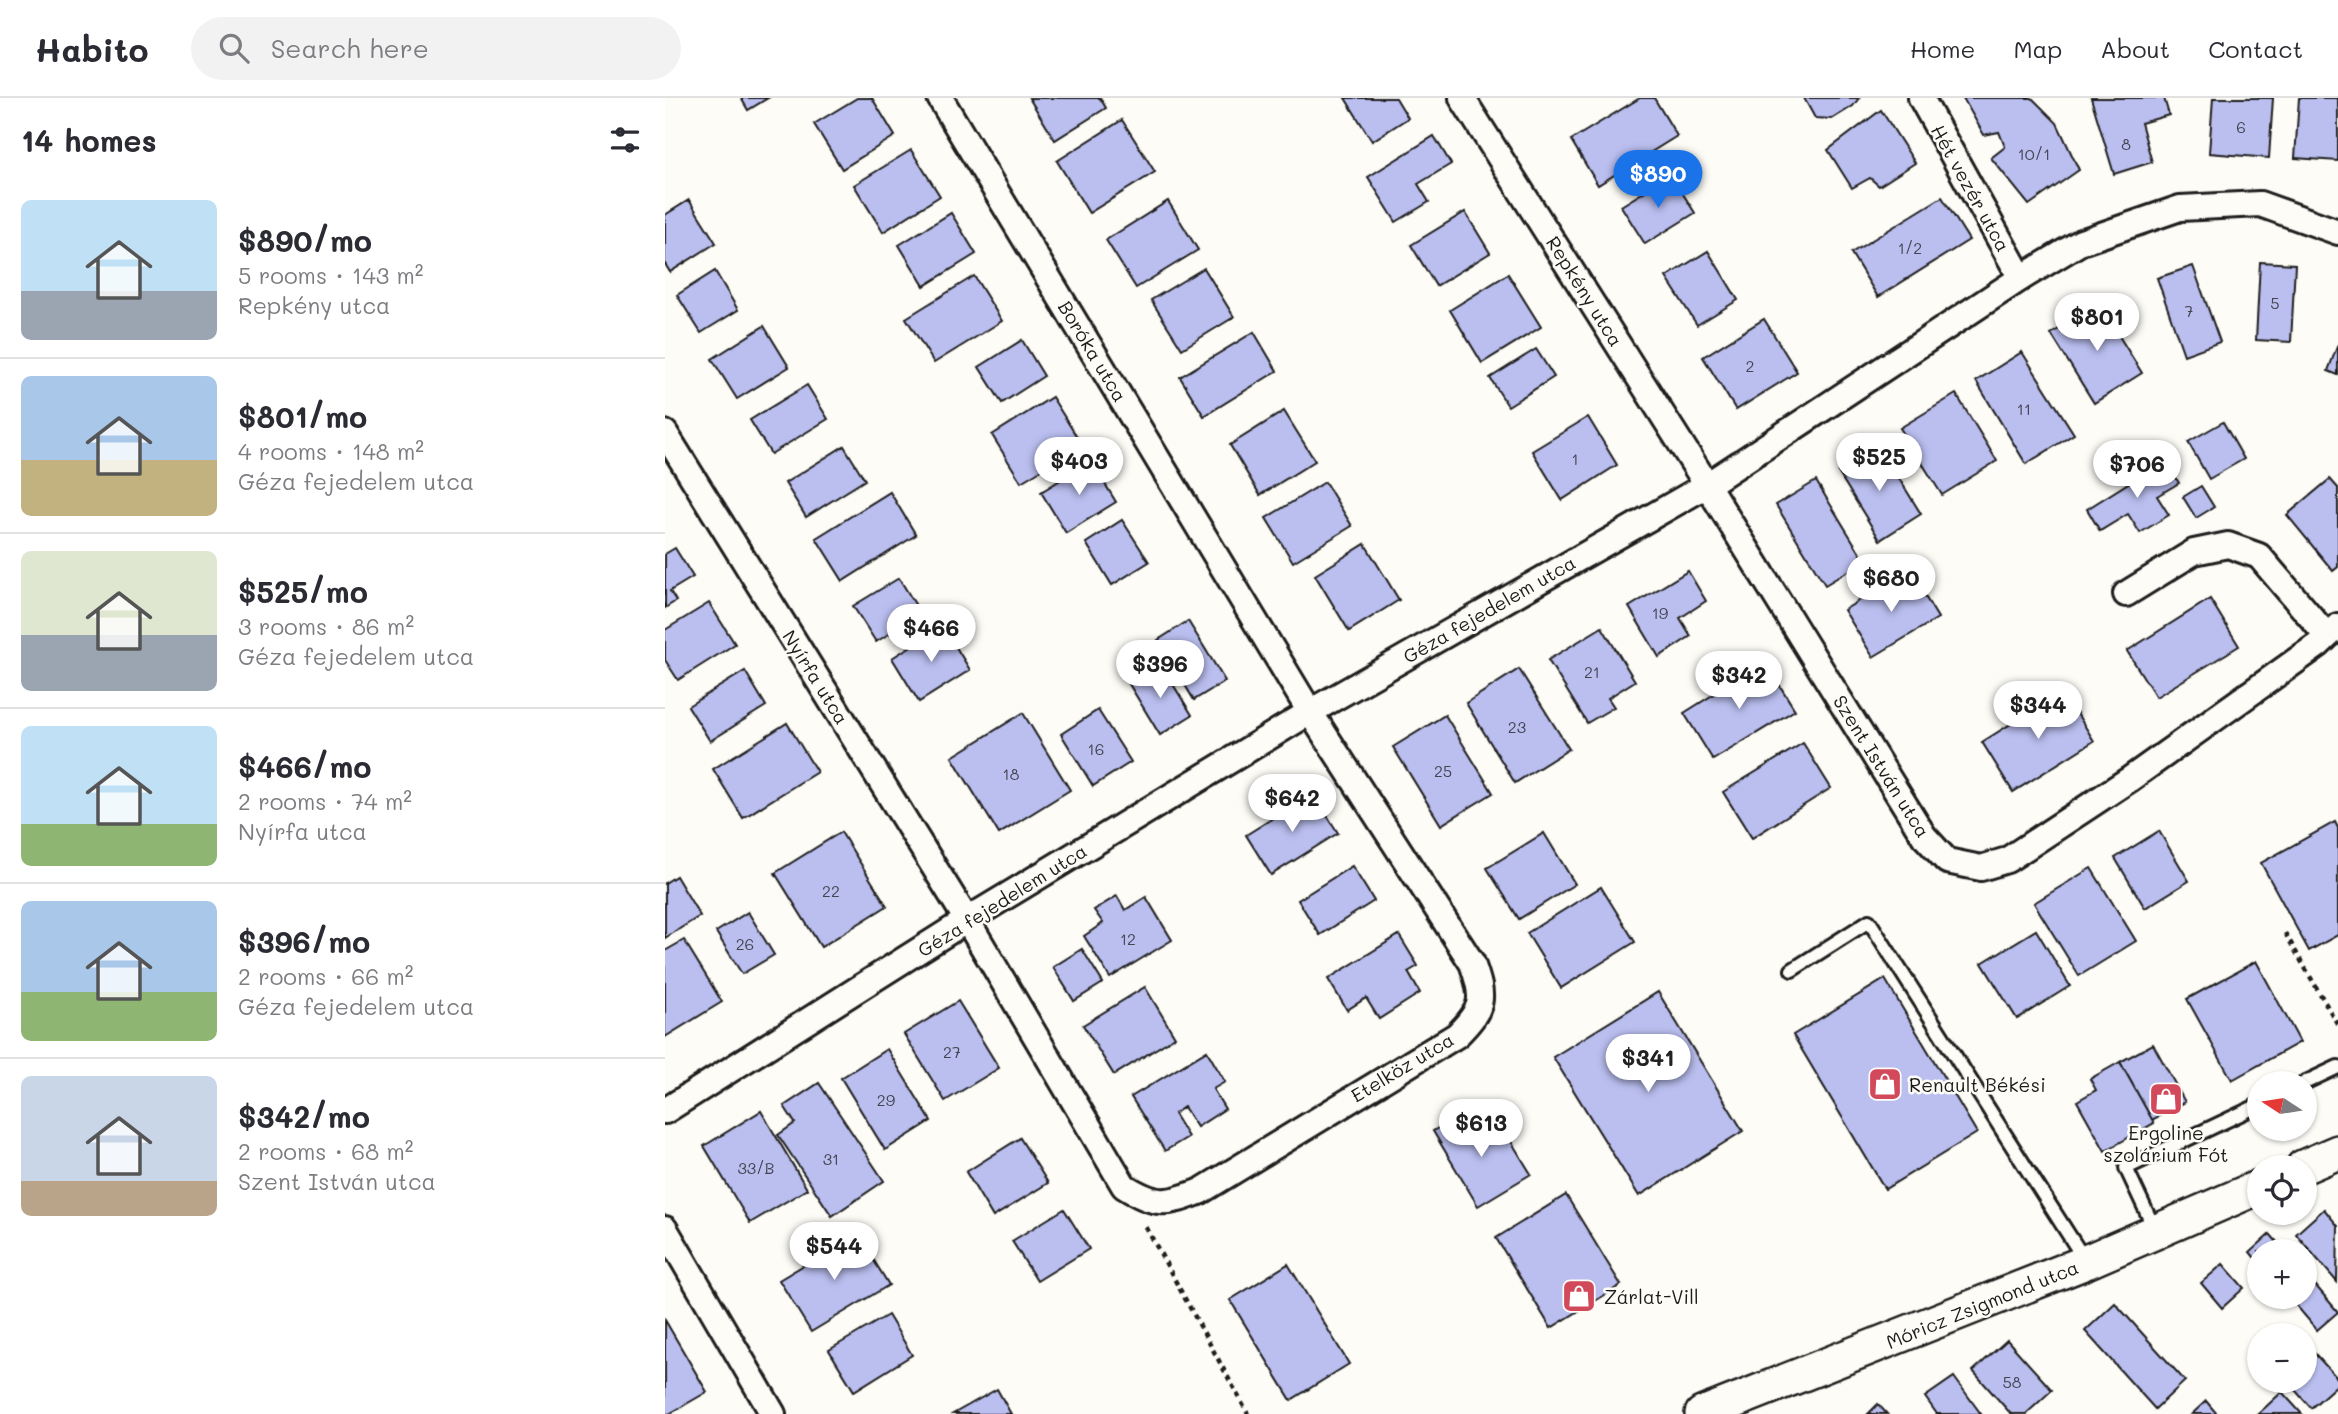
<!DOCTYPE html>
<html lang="en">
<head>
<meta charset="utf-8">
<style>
  :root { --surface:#fff; --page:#f2f2f3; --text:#2b2b33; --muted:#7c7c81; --line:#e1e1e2; --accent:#1a73e8 }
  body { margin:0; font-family:Mali,sans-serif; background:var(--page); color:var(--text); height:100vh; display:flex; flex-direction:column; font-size:26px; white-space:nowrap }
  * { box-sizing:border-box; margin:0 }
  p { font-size:23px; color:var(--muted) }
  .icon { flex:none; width:38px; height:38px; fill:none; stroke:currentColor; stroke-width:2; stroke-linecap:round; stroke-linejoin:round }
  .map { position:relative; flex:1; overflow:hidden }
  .details { display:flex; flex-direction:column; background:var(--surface); width:665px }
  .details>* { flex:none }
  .needle { width:46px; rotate:282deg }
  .fabs { position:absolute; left:1582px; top:973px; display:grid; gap:14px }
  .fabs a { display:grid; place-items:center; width:70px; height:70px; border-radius:50%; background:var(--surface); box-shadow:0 2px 5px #0004; font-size:35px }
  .price { position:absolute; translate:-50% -60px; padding:0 16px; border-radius:24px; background:#fff; color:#222; font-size:23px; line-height:46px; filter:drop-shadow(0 2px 4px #0008) }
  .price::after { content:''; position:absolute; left:50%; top:42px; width:21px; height:16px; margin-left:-10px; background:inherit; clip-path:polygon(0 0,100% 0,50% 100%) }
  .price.on { background:var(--accent); color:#fff }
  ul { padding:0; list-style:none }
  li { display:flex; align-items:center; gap:21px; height:175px; padding:0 21px }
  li+li { border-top:2px solid var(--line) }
  li span { display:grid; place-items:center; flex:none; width:196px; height:140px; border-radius:10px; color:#555 }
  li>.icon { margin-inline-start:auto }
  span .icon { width:84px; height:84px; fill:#fffc; stroke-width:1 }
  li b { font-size:30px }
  h2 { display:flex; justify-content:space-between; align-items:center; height:84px; padding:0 21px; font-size:30px }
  header { display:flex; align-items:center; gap:42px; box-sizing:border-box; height:98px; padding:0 35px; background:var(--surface); border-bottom:2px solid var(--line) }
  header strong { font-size:33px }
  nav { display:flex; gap:38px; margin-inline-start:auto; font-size:24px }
  .search { width:490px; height:63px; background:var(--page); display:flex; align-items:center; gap:18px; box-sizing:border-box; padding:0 24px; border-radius:38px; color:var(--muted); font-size:26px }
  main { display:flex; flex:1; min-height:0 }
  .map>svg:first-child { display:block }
  .building { fill:#babff0; stroke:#1c1c1c; stroke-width:2 }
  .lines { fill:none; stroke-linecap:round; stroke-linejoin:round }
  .lane-casing { stroke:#1c1c1c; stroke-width:18 }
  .street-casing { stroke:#1c1c1c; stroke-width:30 }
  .secondary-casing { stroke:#1c1c1c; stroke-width:38 }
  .path { stroke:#1c1c1c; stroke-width:4.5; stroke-dasharray:5 5; stroke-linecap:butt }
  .lane { stroke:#fdfcf7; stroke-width:12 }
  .street { stroke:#fdfcf7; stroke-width:24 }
  .secondary { stroke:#fdfcf7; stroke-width:33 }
  .labels { text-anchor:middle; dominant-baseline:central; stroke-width:5; stroke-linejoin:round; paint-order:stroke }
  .number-label { font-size:16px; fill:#444551 }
  .street-label { font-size:19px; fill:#1c1c1c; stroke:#fdfcf7 }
  .poi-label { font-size:19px; fill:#1c1c1c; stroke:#fdfcf7; text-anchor:start }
</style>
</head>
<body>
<header>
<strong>Habito</strong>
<div class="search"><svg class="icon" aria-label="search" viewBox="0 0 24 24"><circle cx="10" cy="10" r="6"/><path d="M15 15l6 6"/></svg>Search here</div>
<nav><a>Home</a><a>Map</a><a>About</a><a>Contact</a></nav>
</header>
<main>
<section class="details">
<h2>14 homes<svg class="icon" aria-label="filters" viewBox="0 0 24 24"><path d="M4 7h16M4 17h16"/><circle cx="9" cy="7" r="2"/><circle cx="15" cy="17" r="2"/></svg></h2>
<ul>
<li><span style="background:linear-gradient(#bfe0f5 65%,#9aa5b1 0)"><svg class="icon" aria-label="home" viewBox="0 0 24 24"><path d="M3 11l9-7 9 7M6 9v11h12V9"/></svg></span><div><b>$890/mo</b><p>5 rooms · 143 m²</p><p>Repkény utca</p></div></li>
<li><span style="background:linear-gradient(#a9c7e8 60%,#c2b280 0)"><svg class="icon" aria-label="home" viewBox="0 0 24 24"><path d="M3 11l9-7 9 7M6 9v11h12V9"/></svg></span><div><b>$801/mo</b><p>4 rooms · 148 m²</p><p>Géza fejedelem utca</p></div></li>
<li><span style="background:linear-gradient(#dfe7d0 60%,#9aa5b1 0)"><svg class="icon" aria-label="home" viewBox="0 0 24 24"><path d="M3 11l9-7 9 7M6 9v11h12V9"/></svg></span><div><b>$525/mo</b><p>3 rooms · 86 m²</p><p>Géza fejedelem utca</p></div></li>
<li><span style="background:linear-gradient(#bfe0f5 70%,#8fb573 0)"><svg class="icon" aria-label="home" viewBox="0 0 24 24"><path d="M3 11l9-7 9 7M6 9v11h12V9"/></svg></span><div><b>$466/mo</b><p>2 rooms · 74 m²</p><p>Nyírfa utca</p></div></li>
<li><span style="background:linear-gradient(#a9c7e8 65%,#8fb573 0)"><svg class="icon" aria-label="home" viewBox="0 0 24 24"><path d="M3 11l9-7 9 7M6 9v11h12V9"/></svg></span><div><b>$396/mo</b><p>2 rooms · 66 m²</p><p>Géza fejedelem utca</p></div></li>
<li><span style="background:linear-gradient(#c9d6e8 75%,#b9a48a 0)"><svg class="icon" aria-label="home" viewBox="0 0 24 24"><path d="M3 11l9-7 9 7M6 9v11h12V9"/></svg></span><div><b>$342/mo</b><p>2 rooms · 68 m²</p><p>Szent István utca</p></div></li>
</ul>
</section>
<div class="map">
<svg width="1673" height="1316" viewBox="0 0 1673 1316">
  <rect width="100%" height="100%" fill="#fdfcf7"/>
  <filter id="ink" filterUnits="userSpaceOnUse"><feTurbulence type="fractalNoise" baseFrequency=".0143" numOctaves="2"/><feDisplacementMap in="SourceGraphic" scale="14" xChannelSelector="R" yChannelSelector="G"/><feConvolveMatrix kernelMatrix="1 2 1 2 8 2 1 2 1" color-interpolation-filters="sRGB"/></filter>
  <g filter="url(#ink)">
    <g class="building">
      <path d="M76,0h27l-20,12z"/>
      <path d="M192,0h15l23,38 -53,33 -28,-45z"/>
      <path d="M364,0h71l6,10 -51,32z"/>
      <path d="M680,0h51l12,20 -36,23z"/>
      <path d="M975,0h14l23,38 -79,49 -27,-45z"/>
      <path d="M1139,0h55l-6,8 -21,13 -17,-1z"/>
      <path d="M1298,0h69l25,25 22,47 -50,35 -38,-47 14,-11 -6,-15 -15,3z"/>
      <path d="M1426,0h73l5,17 -28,8 11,39 -38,12z"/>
      <path d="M1548,0h60l-4,60 -60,-5z"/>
      <path d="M1634,0h39v63l-43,-3z"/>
      <path d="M1216,12l34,53 -36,23 -9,-8 -18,10 -24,-38z"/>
      <path d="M457,22l33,52 -66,41 -32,-52z"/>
      <path d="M769,38l17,28 -33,20 11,18 -33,20 -28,-45z"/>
      <path d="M246,52l29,46 -57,36 -29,-47z"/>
      <path d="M1006,77l24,38 -50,31 -24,-38z"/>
      <path d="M1277,99l27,43 -91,57 -27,-44z"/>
      <path d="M24,102l27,43 -46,29 -5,-8v-49z"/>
      <path d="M503,103l30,49 -62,38 -30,-48z"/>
      <path d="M800,114l25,41 -54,33 -25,-41z"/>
      <path d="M286,115l25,41 -52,32 -25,-41z"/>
      <path d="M1043,153l30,49 -41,25 -31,-48z"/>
      <path d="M1595,164l35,2 -4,78 -35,-2z"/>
      <path d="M1528,168l27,76 -36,13 -27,-77z"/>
      <path d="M539,170l30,49 -52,32 -31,-49z"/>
      <path d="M50,173l23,39 -37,23 -24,-38z"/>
      <path d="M843,176l33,53 -59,36 -32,-53z"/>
      <path d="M309,178l28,45 -68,42 -28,-45z"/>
      <path d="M1434,206l43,69 -48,30 -43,-69z"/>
      <path d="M1099,221l33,53 -61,38 -33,-53z"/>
      <path d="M99,228l25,41 -52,32 -25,-40z"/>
      <path d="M589,234l23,39 -73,45 -24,-39z"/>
      <path d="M357,242l22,36 -42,27 -23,-36z"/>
      <path d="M1673,246v31l-10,-4z"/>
      <path d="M871,251l18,28 -46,29 -18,-28z"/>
      <path d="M1357,254l52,82 -48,30 -50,-83z"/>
      <path d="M142,287l21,34 -57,35 -21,-34z"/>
      <path d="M1291,296l41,67 -55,34 -42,-67z"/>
      <path d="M387,299l30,48 -61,37 -29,-47z"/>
      <path d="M619,313l31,50 -55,34 -30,-50z"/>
      <path d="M923,319l29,48 -55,35 -30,-49z"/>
      <path d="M1558,324l21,37 -35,20 -21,-37z"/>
      <path d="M179,348l21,34 -59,37 -21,-34z"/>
      <path d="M1214,348l42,68 -41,26 -42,-68z"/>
      <path d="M1500,362l14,23 -22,13 12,19 -29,18 -12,-19 -28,17 -13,-22z"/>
      <path d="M426,363l25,41 -50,31 -25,-41z"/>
      <path d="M1665,381l8,9v79l-5,4 -46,-56z"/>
      <path d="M1151,383l49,80 -40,24 -49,-80z"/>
      <path d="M660,384l27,44 -59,36 -27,-44z"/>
      <path d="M1536,388l13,21 -18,11 -13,-21z"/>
      <path d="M225,394l26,43 -73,46 -27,-43z"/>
      <path d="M457,422l27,42 -37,23 -26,-42z"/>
      <path d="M700,446l34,56 -50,31 -34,-56z"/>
      <path d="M10,450l18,29 -23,14 6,10 -11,7v-54z"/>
      <path d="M1244,472l29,48 -65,39 -29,-47z"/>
      <path d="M1023,473l18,30 -26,17 11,18 -32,21 -30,-50z"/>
      <path d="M234,480l22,36 -45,28 -23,-36z"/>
      <path d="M1545,501l29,47 -83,51 -29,-46z"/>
      <path d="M44,505l26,41 -57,36 -13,-20v-30z"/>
      <path d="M523,523l37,60 -31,19 -36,-60z"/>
      <path d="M278,528l27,44 -51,32 -27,-44z"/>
      <path d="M937,529l33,54 -27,17 6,9 -27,16 -39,-63z"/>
      <path d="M1100,564l30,48 -82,50 -29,-47z"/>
      <path d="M496,567l31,50 -32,20 -31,-51z"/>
      <path d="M854,571l50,80 -54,34 -49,-80z"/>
      <path d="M80,573l21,35 -56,35 -22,-35z"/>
      <path d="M1398,593l31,50 -81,51 -31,-50z"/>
      <path d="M433,612l33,52 -38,24 -32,-52z"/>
      <path d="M358,615l47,77 -71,44 -47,-77z"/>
      <path d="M780,617l48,78 -52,32 -48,-78z"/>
      <path d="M122,625l30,49 -74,46 -30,-49z"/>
      <path d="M1138,645l28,45 -79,50 -29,-46z"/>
      <path d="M648,695l25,40 -67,42 -25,-40z"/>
      <path d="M1670,724l3,6v107l-29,16 -48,-88z"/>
      <path d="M1494,733l30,50 -44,27 -30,-50z"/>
      <path d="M176,734l46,74 -66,41 -46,-74z"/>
      <path d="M879,735l31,51 -56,35 -32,-51z"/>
      <path d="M687,768l22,35 -54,34 -22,-35z"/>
      <path d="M1426,770l45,73 -57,35 -45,-73z"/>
      <path d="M11,778l24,40 -35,22v-55z"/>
      <path d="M936,789l34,55 -74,46 -34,-55z"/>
      <path d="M452,798l8,14 21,-13 26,43 -62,38 -26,-42 19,-13 -9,-13z"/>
      <path d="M83,814l26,43 -32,19 -26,-42z"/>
      <path d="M1371,832l34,56 -53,33 -35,-56z"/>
      <path d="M734,837l19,31 -10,6 12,21 -41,26 -13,-21 -19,12 -19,-31z"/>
      <path d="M19,842l38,62 -57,35v-86z"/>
      <path d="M417,851l21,34 -29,18 -21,-34z"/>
      <path d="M1591,863l44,81 -68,38 -45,-81z"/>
      <path d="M1220,881l92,154 -92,56 -92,-154z"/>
      <path d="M480,889l30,50 -61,38 -31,-50z"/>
      <path d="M993,894l85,139 -104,65 -86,-139z"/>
      <path d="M293,903l41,67 -54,33 -41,-67z"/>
      <path d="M1488,946l32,58 -33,18 -32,-58z"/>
      <path d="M222,951l44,72 -46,29 -44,-72z"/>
      <path d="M542,953l18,31 -12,7 12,20 -28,18 -13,-20 -10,7 14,23 -23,14 -34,-54z"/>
      <path d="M1455,964l34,61 -49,28 -28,-50 19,-11 -6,-11z"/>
      <path d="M154,985l65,98 -52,35 -54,-81 17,-12 -11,-17z"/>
      <path d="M96,1013l46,78 -57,34 -46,-77z"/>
      <path d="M799,1014l20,34 22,-13 25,41 -53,32 -45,-75z"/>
      <path d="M355,1040l28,45 -55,34 -27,-45z"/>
      <path d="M901,1097l55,90 -70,43 -55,-90z"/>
      <path d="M399,1111l25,40 -52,32 -25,-40z"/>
      <path d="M1659,1111l14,17 -1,56 -41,-48z"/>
      <path d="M192,1135l32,52 -78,47 -32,-52z"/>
      <path d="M1605,1136l15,17h-26v12l-9,-11z"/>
      <path d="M623,1166l61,100 -58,36 -61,-100z"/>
      <path d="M1558,1166l21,24 -22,20 -21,-25z"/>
      <path d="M1640,1175l33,39 -21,18 -28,-33h16z"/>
      <path d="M1450,1205l70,78 -30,28 -70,-78z"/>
      <path d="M223,1217l24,40 -58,36 -25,-41z"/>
      <path d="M0,1222l42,72 -38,22h-4z"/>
      <path d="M1342,1242l45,50 -26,24h-15l-38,-43z"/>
      <path d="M1640,1245l33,36v5l-27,24 -24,-27h18z"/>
      <path d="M1289,1279l27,37h-44l-12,-17z"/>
      <path d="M332,1291l14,25h-58z"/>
      <path d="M1617,1294l20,22h-44z"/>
      <path d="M1541,1303l11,13h-25z"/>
      <path d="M1213,1306l9,10h-19z"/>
    </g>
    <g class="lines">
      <g class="lane-casing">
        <g id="lane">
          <path d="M1127,872l77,-49 217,341"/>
          <path d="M1639,985l34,-16"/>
          <path d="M1490,1132l-29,-62 133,-63"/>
        </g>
      </g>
      <g class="street-casing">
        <g id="street">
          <path d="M797,0l245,387 217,351 23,25 34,7 26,-8 123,-81 188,-134 20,-19"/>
          <path d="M1256,0l100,180"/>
          <path d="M0,335l302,487 157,266c32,20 42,19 77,5l256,-156c27,-27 28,-36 15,-72l-162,-251 -370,-614"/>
          <path d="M1461,496l68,-42 34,-7 31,11 68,80"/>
          <path d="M0,1013l302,-191 343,-208 397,-227 314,-207 60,-36 99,-34 80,-4 78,28"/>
          <path d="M0,1131l108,185"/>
        </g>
      </g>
      <g class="secondary-casing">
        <g id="secondary">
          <path d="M1638,1069l35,-15"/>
          <path d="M1037,1316l384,-152 173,-75"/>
        </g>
      </g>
      <g class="path">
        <path d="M1620,835l53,92"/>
        <path d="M481,1129l102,187"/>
      </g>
      <use href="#lane" class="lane"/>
      <use href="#street" class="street"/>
      <use href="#secondary" class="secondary"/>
    </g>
  </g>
  <defs>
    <g id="shop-square" transform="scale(1.75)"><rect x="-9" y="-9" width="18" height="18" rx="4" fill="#d1495b" stroke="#fdfcf7"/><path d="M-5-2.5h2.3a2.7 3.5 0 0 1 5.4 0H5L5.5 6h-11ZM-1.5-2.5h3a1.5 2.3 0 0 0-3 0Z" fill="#fff"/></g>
  </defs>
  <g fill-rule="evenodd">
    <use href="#shop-square" x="1220" y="986"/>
    <use href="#shop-square" x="1501" y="1001"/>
    <use href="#shop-square" x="914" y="1198"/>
  </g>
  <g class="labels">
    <g class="number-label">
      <text x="1576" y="28">6</text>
      <text x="1461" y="45">8</text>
      <text x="1369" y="55">10/1</text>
      <text x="1245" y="149">1/2</text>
      <text x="1610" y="204">5</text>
      <text x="1524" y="212">7</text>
      <text x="1085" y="267">2</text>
      <text x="1359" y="310">11</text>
      <text x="910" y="360">1</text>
      <text x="995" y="514">19</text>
      <text x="927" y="573">21</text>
      <text x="852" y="628">23</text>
      <text x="431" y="650">16</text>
      <text x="778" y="672">25</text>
      <text x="346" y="675">18</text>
      <text x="166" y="792">22</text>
      <text x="463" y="840">12</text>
      <text x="80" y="845">26</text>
      <text x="287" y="953">27</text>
      <text x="221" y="1001">29</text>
      <text x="166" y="1060">31</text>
      <text x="91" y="1069">33/B</text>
      <text x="1347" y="1283">58</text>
    </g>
    <g class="street-label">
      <text transform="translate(1306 90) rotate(61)">Hét vezér utca</text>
      <text transform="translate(920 193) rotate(58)">Repkény utca</text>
      <text transform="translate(428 253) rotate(59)">Boróka utca</text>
      <text transform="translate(824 511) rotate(-30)">Géza fejedelem utca</text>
      <text transform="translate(151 579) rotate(58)">Nyírfa utca</text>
      <text transform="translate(1217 668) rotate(58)">Szent István utca</text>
      <text transform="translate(337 802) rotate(-32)">Géza fejedelem utca</text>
      <text transform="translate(737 969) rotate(-31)">Etelköz utca</text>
      <text transform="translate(1317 1206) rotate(-22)">Móricz Zsigmond utca</text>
    </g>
    <g class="poi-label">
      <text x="1244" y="986">Renault Békési</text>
      <text x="1501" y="1034" text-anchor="middle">Ergoline<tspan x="1501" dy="22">szolárium Fót</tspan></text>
      <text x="939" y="1198">Zárlat-Vill</text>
    </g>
  </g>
</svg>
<div class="fabs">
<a><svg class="needle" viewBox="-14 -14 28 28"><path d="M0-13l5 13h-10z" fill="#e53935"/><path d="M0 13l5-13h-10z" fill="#7c7c81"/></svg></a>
<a><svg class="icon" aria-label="locate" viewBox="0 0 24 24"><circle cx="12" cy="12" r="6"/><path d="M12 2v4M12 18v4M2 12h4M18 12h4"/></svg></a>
<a>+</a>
<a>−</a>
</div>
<b class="price on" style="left:993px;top:112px">$890</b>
<b class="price" style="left:1432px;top:255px">$801</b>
<b class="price" style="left:1214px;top:395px">$525</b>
<b class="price" style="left:414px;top:399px">$403</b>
<b class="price" style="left:1472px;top:402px">$706</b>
<b class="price" style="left:1226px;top:516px">$680</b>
<b class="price" style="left:266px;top:566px">$466</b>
<b class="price" style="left:495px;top:602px">$396</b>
<b class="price" style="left:1074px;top:613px">$342</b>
<b class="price" style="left:1373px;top:643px">$344</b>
<b class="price" style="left:627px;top:736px">$642</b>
<b class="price" style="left:983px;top:996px">$341</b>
<b class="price" style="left:816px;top:1061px">$613</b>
<b class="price" style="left:169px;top:1184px">$544</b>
</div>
</main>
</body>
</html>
